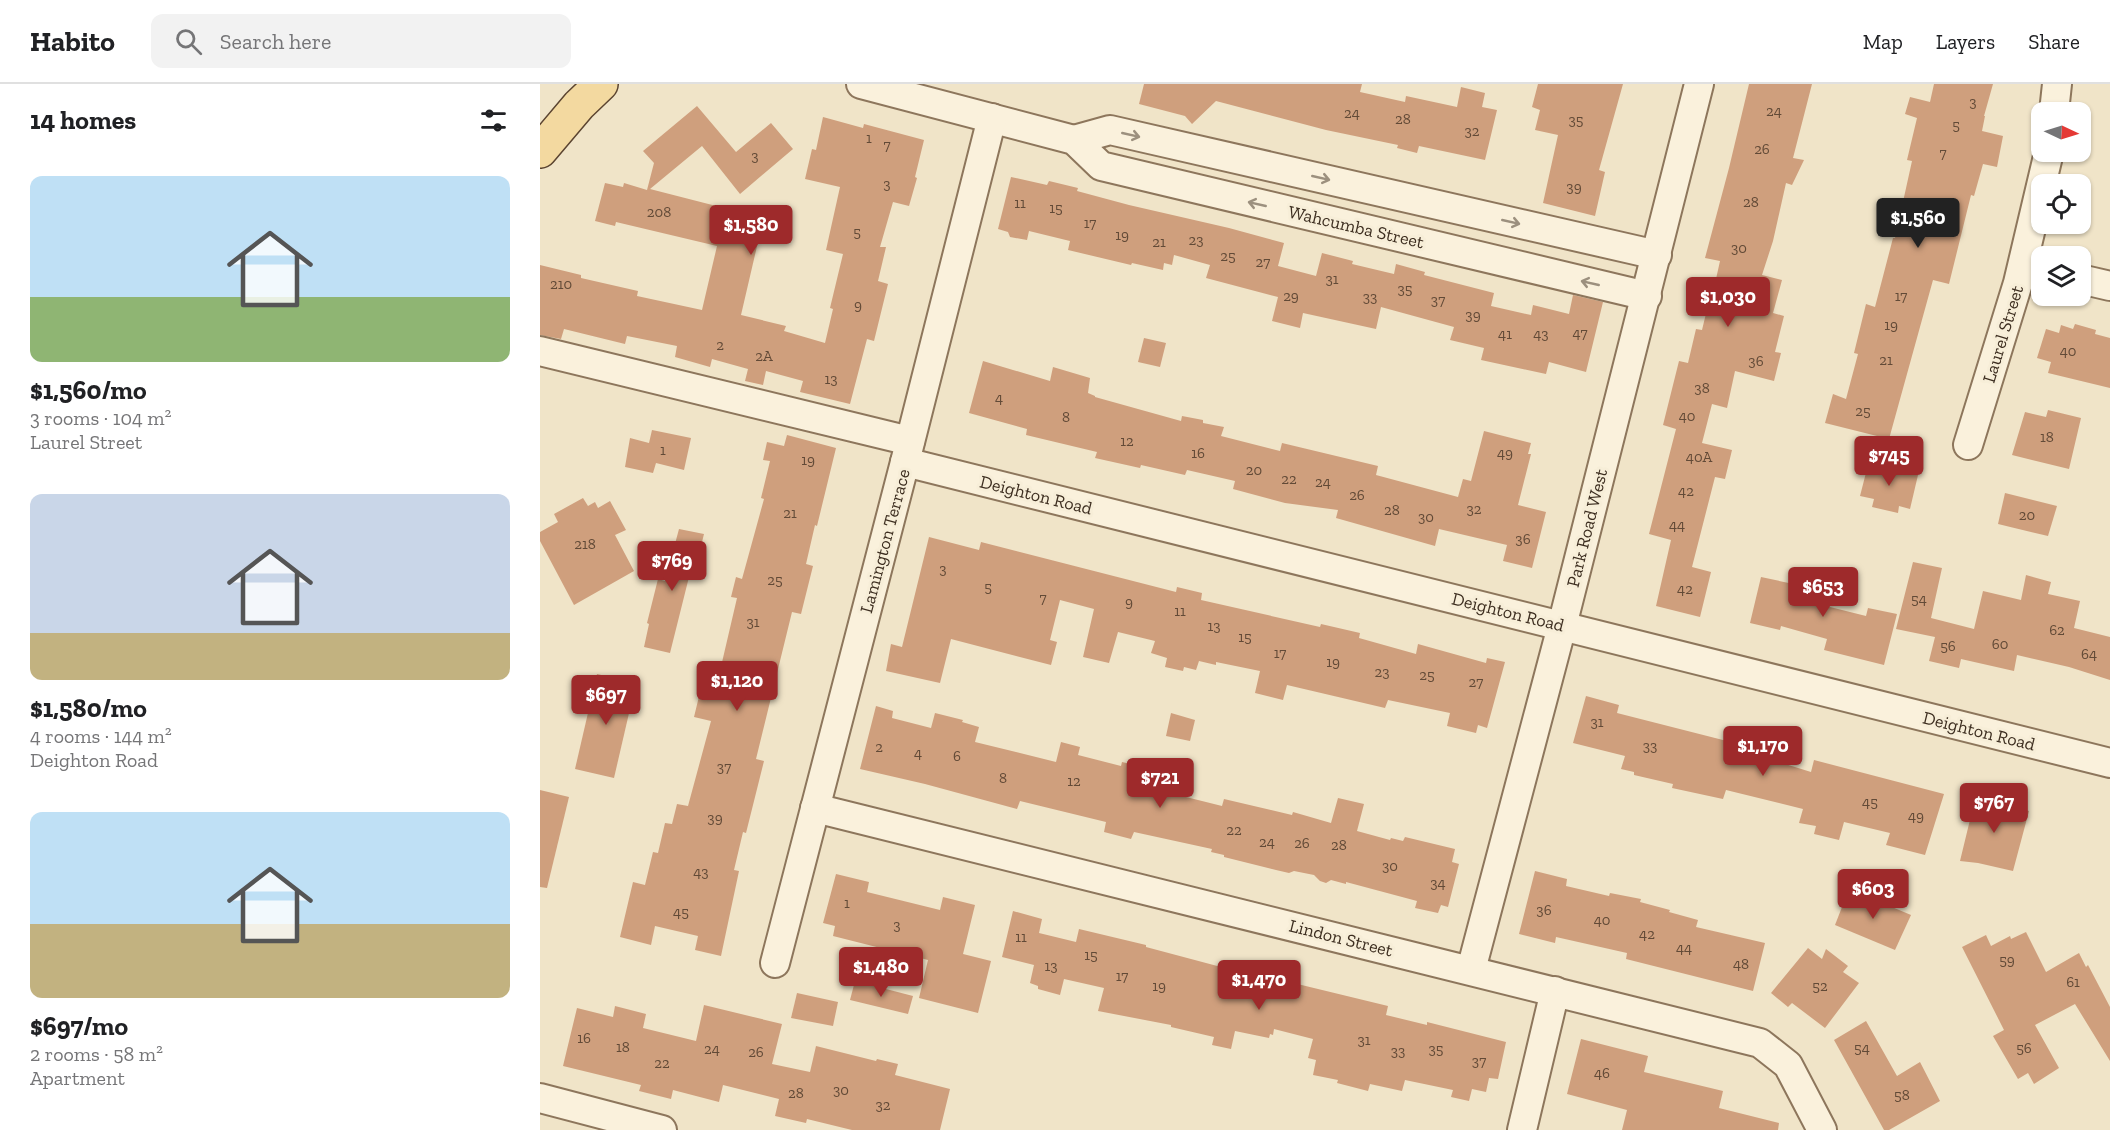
<!DOCTYPE html>
<html lang="en">
<head>
<meta charset="utf-8">
<style>
  :root { --surface:#fff; --page:#f2f2f2; --text:#202124; --muted:#757577; --line:#e0e0e0; --accent:#9e2a2b }
  body { margin:0; font-family:"Zilla Slab",serif; background:var(--page); color:var(--text); height:100vh; display:flex; flex-direction:column; font-size:22px; white-space:nowrap }
  * { box-sizing:border-box; margin:0 }
  p { font-size:20px; color:var(--muted) }
  .icon { flex:none; width:33px; height:33px; fill:none; stroke:currentColor; stroke-width:2; stroke-linecap:round; stroke-linejoin:round }
  .map { position:relative; flex:1; overflow:hidden }
  .side { display:flex; flex-direction:column; background:var(--surface); width:540px }
  .side>* { flex:none }
  .needle { width:39px; rotate:94deg }
  .fabs { position:absolute; left:1491px; top:18px; display:grid; gap:12px }
  .fabs a { display:grid; place-items:center; width:60px; height:60px; border-radius:12px; background:var(--surface); box-shadow:0 2px 4px #0004; font-size:30px }
  .price { position:absolute; translate:-50% -51px; padding:0 14px; border-radius:6px; background:var(--accent); color:#fff; font-size:20px; line-height:39px; filter:drop-shadow(0 2px 3px #0008) }
  .price::after { content:''; position:absolute; left:50%; top:36px; width:18px; height:14px; margin-left:-9px; background:inherit; clip-path:polygon(0 0,100% 0,50% 100%) }
  .price.selected { background:#222; color:#fff }
  ul { padding:0; list-style:none }
  li { display:grid; align-content:center; gap:12px; height:318px; padding:0 30px }
  li span { display:grid; place-items:center; height:186px; border-radius:12px; color:#555 }
  li>.icon { margin-inline-start:auto }
  span .icon { width:108px; height:108px; fill:#fffc; stroke-width:1 }
  li b { font-size:26px }
  h2 { display:flex; justify-content:space-between; align-items:center; height:72px; padding:0 30px; font-size:26px }
  header { display:flex; align-items:center; gap:36px; box-sizing:border-box; height:84px; padding:0 30px; background:var(--surface); border-bottom:2px solid var(--line) }
  header strong { font-size:28px }
  nav { display:flex; gap:33px; margin-inline-start:auto; font-size:21px }
  .search { width:420px; height:54px; background:var(--page); display:flex; align-items:center; gap:15px; box-sizing:border-box; padding:0 21px; border-radius:12px; color:var(--muted); font-size:22px }
  main { display:flex; flex:1; min-height:0 }
  .map>svg:first-child { display:block }
  .building { fill:#cf9f7d }
  .lines { fill:none; stroke-linecap:round; stroke-linejoin:round }
  .street-casing { stroke:#8d765c; stroke-width:32 }
  .primary-casing { stroke:#5b4430; stroke-width:36 }
  .street { stroke:#faf1dc; stroke-width:28 }
  .primary { stroke:#f3d9a0; stroke-width:33 }
  .oneway { stroke:#9c907e }
  .labels { text-anchor:middle; dominant-baseline:central; stroke-width:6; stroke-linejoin:round; paint-order:stroke }
  .number-label { font-size:15px; fill:#624a37 }
  .street-label { font-size:18px; fill:#3d2e20; stroke:#f7eed8 }
</style>
</head>
<body>
<header>
<strong>Habito</strong>
<div class="search"><svg class="icon" aria-label="search" viewBox="0 0 24 24"><circle cx="10" cy="10" r="6"/><path d="M15 15l6 6"/></svg>Search here</div>
<nav><a>Map</a><a>Layers</a><a>Share</a></nav>
</header>
<main>
<section class="side">
<h2>14 homes<svg class="icon" aria-label="filters" viewBox="0 0 24 24"><path d="M4 7h16M4 17h16"/><circle cx="9" cy="7" r="2"/><circle cx="15" cy="17" r="2"/></svg></h2>
<ul>
<li><span style="background:linear-gradient(#bfe0f5 65%,#8fb573 0)"><svg class="icon" aria-label="home" viewBox="0 0 24 24"><path d="M3 11l9-7 9 7M6 9v11h12V9"/></svg></span><div><b>$1,560/mo</b><p>3 rooms · 104 m²</p><p>Laurel Street</p></div></li>
<li><span style="background:linear-gradient(#c9d6e8 75%,#c2b280 0)"><svg class="icon" aria-label="home" viewBox="0 0 24 24"><path d="M3 11l9-7 9 7M6 9v11h12V9"/></svg></span><div><b>$1,580/mo</b><p>4 rooms · 144 m²</p><p>Deighton Road</p></div></li>
<li><span style="background:linear-gradient(#bfe0f5 60%,#c2b280 0)"><svg class="icon" aria-label="home" viewBox="0 0 24 24"><path d="M3 11l9-7 9 7M6 9v11h12V9"/></svg></span><div><b>$697/mo</b><p>2 rooms · 58 m²</p><p>Apartment</p></div></li>
</ul>
</section>
<div class="map">
<svg width="1570" height="1046" viewBox="0 0 1570 1046">
  <rect width="100%" height="100%" fill="#f0e4c8"/>
  <g class="building">
    <path d="M604,0h218l-2,8 45,10 1,-6 51,11 4,-20 24,6 -3,14 15,3 -12,50 -66,-14 -2,7 -20,-5 1,-3 -72,-15 -110,-29 -24,23 -7,-8 -46,-12z"/>
    <path d="M998,0h85l-24,86 6,2 -10,44 -52,-13 15,-68 -23,-5 5,-20 -8,-3z"/>
    <path d="M1209,0h63l-19,74 11,2 -12,25 -6,-2 -13,58 -11,34 20,5 -9,33 11,3 -9,36 6,1 -7,28 -39,-10 -8,37 -15,-4 -10,39 30,7 -7,29 -10,-2 -23,90 19,5 -11,45 -44,-11 15,-66 -22,-6 27,-105 -13,-4 16,-64 9,2 8,-34 6,1 8,-33h2l8,-36 -15,-3 24,-90z"/>
    <path d="M1394,0h59l-9,32h1l-3,15 21,5 -6,31 -14,-3 -9,32 -3,-1 -22,89 -16,-4 -44,159 -64,-16 8,-29 13,5 12,-45 -4,-1 12,-49 9,3 18,-69h2l17,-77 -5,-1 10,-42 -12,-4 5,-17 20,5z"/>
    <path d="M157,22l39,46 35,-29 22,26 -53,45 -38,-48 -52,43 74,19 -11,9 48,12 -20,86 45,11 -2,5 41,12 8,-34 -3,-1 13,-54 -17,-4 14,-63 -35,-8 7,-30 4,1 7,-33 40,11 1,-4 60,16 -9,37 2,1 -8,28 -16,-4 -13,45h6l-8,34 10,3 -14,57 -7,-2 -17,65 -50,-12 3,-11 -37,-10 -3,14 -18,-4 3,-12 -36,-10 -2,8 -35,-10 2,-11 -50,-10 -2,8 -61,-15 -3,10 -21,-4v-70l41,10v3l57,13 -1,5 65,14 15,-64 -101,-24 -1,4 -20,-5 10,-38 18,4 1,-4 23,7 7,-27 -11,-12z"/>
    <path d="M471,93l36,8 2,-4 29,7 -1,3 52,14 100,23 55,15 -6,23 38,10 6,-23 31,8 -1,3 42,10 2,-10 29,8 -1,3 70,18 -3,13 40,9 2,-10 36,9 4,-19 30,7 -17,70 -37,-10 -3,12 -65,-14 3,-12 -34,-8 4,-13 -73,-20 -5,22 -73,-16 -3,15 -28,-7 6,-24 -72,-19 4,-13 -36,-10 -2,10 -8,-2 -1,7 -31,-7 -1,2 -63,-15 2,-9 -41,-10 -2,9 -17,-3 -2,-5 -10,-3z"/>
    <path d="M1535,240l21,6 -1,4 15,4v50l-62,-15 3,-11 -14,-4 9,-29 13,4 2,-8 12,4z"/>
    <path d="M604,254l22,5 -6,24 -22,-5z"/>
    <path d="M443,277l67,20 3,-14 37,11 -2,15 7,3v1l86,24 1,-5 21,4v3l21,4 -3,9 59,15 2,-8 96,23 -2,9 82,22 5,-18 8,2 13,-50 47,12 -3,11h3l-13,51 28,7 -14,56 -29,-7 4,-16 -68,-16 -4,17 -99,-28 2,-8 -53,-7 -52,-14 2,-8 -48,-11 -2,5 -44,-10 -1,3 -45,-10 2,-6 -71,-17 1,-6 -58,-16z"/>
    <path d="M1508,326l33,8 -12,51 -57,-14 13,-43 21,5z"/>
    <path d="M112,346l39,8 -7,32 -28,-7 -3,10 -28,-6 5,-29 19,5z"/>
    <path d="M247,351l49,13 -19,78 -2,-1 -9,39 7,2 -12,48 -9,-2 -36,147 8,2 -18,72 -3,-1 -9,38 5,1 -18,85 -26,-6 3,-14 -43,-10 -4,19 -31,-8 13,-55 12,3 8,-33 5,1 7,-30 7,1 5,-20 11,2 23,-85 -17,-4 8,-33 14,4 21,-90 -6,-1 5,-20 6,2 22,-80 -3,-1 9,-37 -7,-1 4,-18 17,4z"/>
    <path d="M1329,377l49,14 -8,34 -11,-3 -1,7 -26,-6 2,-8 -14,-3z"/>
    <path d="M1465,409l52,13 -9,30 -50,-12z"/>
    <path d="M43,414l5,8 7,-4 3,6 12,-7 16,29 -11,5 19,36 -60,34 -34,-64v-9l18,-10 -4,-8z"/>
    <path d="M139,445l25,5 -8,32 -4,-1 -22,88 -26,-6 5,-23 -2,-1 11,-44 7,2z"/>
    <path d="M389,453l50,13 2,-8 195,50 1,-5 25,6 -1,7 119,27 1,-3 39,9 -1,5 57,16 2,-10 68,19 1,-5 18,4 -18,66 -9,-3 -2,8 -29,-7 3,-13 -62,-13 -3,8 -98,-23 -4,15 -28,-7 5,-22 -44,-9v3l-17,-4 -3,9 -12,-3 -1,4 -18,-4 2,-9 -16,-5 4,-12 -37,-9 -9,31 -26,-6 11,-48 -34,-9 -10,40 7,2 -6,23 -100,-26 -11,44 -54,-12 5,-27 11,3z"/>
    <path d="M1373,478l29,6 -11,50 43,11 9,-38 38,9 5,-25 25,7 -3,12 32,7 -6,27 36,9v43l-41,-13 -52,-12 -3,16 -53,-12 -2,9 -30,-7 6,-24 -39,-8z"/>
    <path d="M1261,490l31,8 -6,24 40,10 2,-8 29,6 -13,51 -60,-15 3,-11 -46,-13 -1,4 -30,-7 11,-46 37,8z"/>
    <path d="M57,590l39,9 -22,95 -39,-9z"/>
    <path d="M1046,612l33,9 -2,8 153,39 -1,7 42,13 3,-12 130,34 -19,61 -39,-10 4,-12 -46,-11 -5,18 -25,-6 2,-8 -17,-3 4,-14 -77,-19 -3,9 -51,-11 1,-4 -39,-9v-3l-13,-3 4,-13 -52,-13z"/>
    <path d="M336,622l17,5 -1,7 39,10 4,-15 28,7 -1,2 17,5 -4,15 81,20 5,-20 19,5 -2,8 43,11 1,-4 43,10 1,-6 25,6 -5,25 36,9 2,-7 68,16 1,-3 38,11 7,-25 26,6 -7,27 33,9 1,-2 12,3 2,-4 50,12 -3,13 7,2 -11,43 -7,-2 -3,8 -23,-5 2,-7 -71,-19v2l-15,-4 -5,3 -6,-2 -6,-6 -20,-4 -5,2 -13,-3 -52,-13v-2l-13,-3 1,-3 -78,-17 -3,7 -27,-7 2,-10 -86,-21 -3,8 -92,-25 -65,-15z"/>
    <path d="M631,629l24,7 -5,21 -24,-5z"/>
    <path d="M0,706l29,7 -22,91 -7,-1z"/>
    <path d="M1436,711l53,16 -16,60 -35,-8 -18,-2z"/>
    <path d="M995,787l32,8 -1,7 43,10 1,-3 31,6 -1,3 30,8 -1,2 29,8 -2,7 69,16 -12,48 -127,-32 1,-6 -71,-16 -1,6 -36,-9z"/>
    <path d="M296,790l33,8 -2,10 73,18 3,-13 32,8 -12,49 28,7 -13,52 -59,-15 9,-38 -95,-24 2,-10 -12,-3z"/>
    <path d="M1309,805l62,26 -16,35 -60,-25z"/>
    <path d="M473,827l29,8 -3,14 37,9 3,-13 67,16v2l90,24 45,9 107,26 -2,9 41,10v-3l79,20 -8,37 -9,-1 -3,14 -14,-3 -3,12 -18,-4 2,-7 -48,-10 -3,11 -32,-7 -2,7 -31,-8 1,-3 -25,-5 3,-15 -8,-2 5,-19 -39,-10 -1,6 -3,-1 -1,4 -34,-7 -4,18 -19,-4 2,-8 -43,-10v-2l-73,-14 6,-23 -40,-9 -4,16 -22,-6v-3l-8,-3 4,-18 -32,-8z"/>
    <path d="M1486,848l20,40 33,-19 7,14 2,-2 22,42v54l-35,-57 -40,21 24,43 -25,16 -6,-11 -10,6 -25,-43 11,-6 -42,-83 24,-12 5,11 19,-10 1,3z"/>
    <path d="M1268,864l14,11 4,-10 22,17 -5,6 16,11 -34,45 -33,-25 -4,4 -17,-14z"/>
    <path d="M315,897l58,15 -5,18 -58,-14z"/>
    <path d="M257,909l41,9 -5,24 -42,-8z"/>
    <path d="M164,921l78,19 -10,40 38,8 6,-26 60,15 1,-2 21,5 -3,11 55,14 -10,41h-88l-45,-11 -1,4 -31,-7 4,-17 -56,-14 -4,17 -46,-12 -2,9 -32,-8 2,-6 -78,-19 14,-58 36,9 2,-11 31,8 -3,14 53,13z"/>
    <path d="M1326,937l31,55 23,-14 20,39 -51,29h-5l-50,-90z"/>
    <path d="M1041,955l67,17 -4,16 79,19 -4,17 60,15 -1,7h-156l5,-20 -60,-16z"/>
  </g>
  <g class="lines">
    <g class="street-casing">
      <g id="street">
        <path d="M321,0l213,56 27,26 546,130"/>
        <path d="M1514,28l3,-28"/>
        <path d="M534,56l36,-10 547,125"/>
        <path d="M1540,195l30,7"/>
        <path d="M0,267l370,90"/>
        <path d="M1428,361l50,-162 31,-131"/>
        <path d="M365,378l1205,301"/>
        <path d="M275,724l945,235 28,22 34,65"/>
        <path d="M235,879l130,-501 87,-344"/>
        <path d="M931,886l91,-344 137,-542"/>
        <path d="M0,1014l122,32"/>
        <path d="M982,1046l33,-139"/>
      </g>
    </g>
    <g class="primary-casing">
      <path id="primary" d="M0,67l39,-46 22,-21"/>
    </g>
    <use href="#street" class="street"/>
    <use href="#primary" class="primary"/>
  </g>
  <defs><path id="oneway-shaft" d="M-6 0H5M1.5-3L5.5 0L1.5 3" fill="none" stroke-width="1.6" stroke-linecap="round" stroke-linejoin="round" transform="scale(1.5)"/></defs>
  <g class="oneway">
    <use href="#oneway-shaft" transform="translate(591 51) rotate(13)"/>
    <use href="#oneway-shaft" transform="translate(781 94) rotate(13)"/>
    <use href="#oneway-shaft" transform="translate(717 120) rotate(-167)"/>
    <use href="#oneway-shaft" transform="translate(971 138) rotate(13)"/>
    <use href="#oneway-shaft" transform="translate(1050 199) rotate(-167)"/>
  </g>
  <g class="labels">
    <g class="number-label">
      <text x="1433" y="18">3</text>
      <text x="1234" y="27">24</text>
      <text x="812" y="29">24</text>
      <text x="863" y="35">28</text>
      <text x="1036" y="36">35</text>
      <text x="1416" y="41">5</text>
      <text x="932" y="47">32</text>
      <text x="329" y="54">1</text>
      <text x="347" y="61">7</text>
      <text x="1222" y="65">26</text>
      <text x="1403" y="69">7</text>
      <text x="215" y="72">3</text>
      <text x="347" y="100">3</text>
      <text x="1034" y="103">39</text>
      <text x="1211" y="118">28</text>
      <text x="480" y="119">11</text>
      <text x="516" y="124">15</text>
      <text x="119" y="128">208</text>
      <text x="550" y="139">17</text>
      <text x="317" y="148">5</text>
      <text x="582" y="151">19</text>
      <text x="656" y="156">23</text>
      <text x="619" y="158">21</text>
      <text x="1199" y="164">30</text>
      <text x="688" y="172">25</text>
      <text x="723" y="178">27</text>
      <text x="792" y="195">31</text>
      <text x="21" y="200">210</text>
      <text x="865" y="205">35</text>
      <text x="751" y="212">29</text>
      <text x="1361" y="212">17</text>
      <text x="830" y="213">33</text>
      <text x="898" y="216">37</text>
      <text x="318" y="221">9</text>
      <text x="933" y="231">39</text>
      <text x="1351" y="241">19</text>
      <text x="1040" y="249">47</text>
      <text x="965" y="250">41</text>
      <text x="1001" y="250">43</text>
      <text x="180" y="261">2</text>
      <text x="1528" y="267">40</text>
      <text x="224" y="272">2A</text>
      <text x="1346" y="276">21</text>
      <text x="1216" y="277">36</text>
      <text x="291" y="295">13</text>
      <text x="1162" y="304">38</text>
      <text x="459" y="314">4</text>
      <text x="1323" y="327">25</text>
      <text x="1147" y="332">40</text>
      <text x="526" y="333">8</text>
      <text x="1507" y="353">18</text>
      <text x="587" y="357">12</text>
      <text x="123" y="366">1</text>
      <text x="658" y="369">16</text>
      <text x="965" y="369">49</text>
      <text x="1159" y="373">40A</text>
      <text x="268" y="376">19</text>
      <text x="714" y="386">20</text>
      <text x="749" y="395">22</text>
      <text x="783" y="398">24</text>
      <text x="1146" y="407">42</text>
      <text x="817" y="411">26</text>
      <text x="934" y="425">32</text>
      <text x="852" y="426">28</text>
      <text x="250" y="429">21</text>
      <text x="1487" y="431">20</text>
      <text x="886" y="433">30</text>
      <text x="1137" y="441">44</text>
      <text x="983" y="455">36</text>
      <text x="45" y="460">218</text>
      <text x="403" y="485">3</text>
      <text x="235" y="496">25</text>
      <text x="448" y="503">5</text>
      <text x="1145" y="505">42</text>
      <text x="503" y="514">7</text>
      <text x="1379" y="515">54</text>
      <text x="589" y="518">9</text>
      <text x="640" y="527">11</text>
      <text x="213" y="538">31</text>
      <text x="674" y="542">13</text>
      <text x="1517" y="546">62</text>
      <text x="705" y="553">15</text>
      <text x="1460" y="560">60</text>
      <text x="1408" y="562">56</text>
      <text x="740" y="569">17</text>
      <text x="1549" y="570">64</text>
      <text x="793" y="578">19</text>
      <text x="842" y="588">23</text>
      <text x="887" y="591">25</text>
      <text x="936" y="598">27</text>
      <text x="1057" y="638">31</text>
      <text x="1110" y="662">33</text>
      <text x="339" y="663">2</text>
      <text x="378" y="669">4</text>
      <text x="417" y="672">6</text>
      <text x="184" y="683">37</text>
      <text x="463" y="694">8</text>
      <text x="534" y="697">12</text>
      <text x="1330" y="718">45</text>
      <text x="1376" y="732">49</text>
      <text x="175" y="734">39</text>
      <text x="694" y="746">22</text>
      <text x="727" y="758">24</text>
      <text x="762" y="759">26</text>
      <text x="799" y="761">28</text>
      <text x="850" y="782">30</text>
      <text x="161" y="788">43</text>
      <text x="898" y="799">34</text>
      <text x="307" y="819">1</text>
      <text x="1004" y="826">36</text>
      <text x="141" y="828">45</text>
      <text x="1062" y="836">40</text>
      <text x="357" y="841">3</text>
      <text x="1107" y="850">42</text>
      <text x="481" y="853">11</text>
      <text x="1144" y="864">44</text>
      <text x="551" y="871">15</text>
      <text x="1467" y="876">59</text>
      <text x="1201" y="880">48</text>
      <text x="511" y="882">13</text>
      <text x="582" y="892">17</text>
      <text x="1533" y="898">61</text>
      <text x="619" y="902">19</text>
      <text x="1280" y="902">52</text>
      <text x="44" y="954">16</text>
      <text x="824" y="956">31</text>
      <text x="83" y="963">18</text>
      <text x="1322" y="964">54</text>
      <text x="1484" y="964">56</text>
      <text x="172" y="965">24</text>
      <text x="896" y="965">35</text>
      <text x="858" y="967">33</text>
      <text x="216" y="968">26</text>
      <text x="939" y="977">37</text>
      <text x="122" y="979">22</text>
      <text x="1062" y="989">46</text>
      <text x="301" y="1006">30</text>
      <text x="256" y="1009">28</text>
      <text x="1362" y="1011">58</text>
      <text x="343" y="1021">32</text>
    </g>
    <g class="street-label">
      <text transform="translate(816 143) rotate(13)">Wahcumba Street</text>
      <text transform="translate(1463 250) rotate(-73)">Laurel Street</text>
      <text transform="translate(496 411) rotate(14)">Deighton Road</text>
      <text transform="translate(1047 444) rotate(-76)">Park Road West</text>
      <text transform="translate(345 457) rotate(-75)">Lamington Terrace</text>
      <text transform="translate(968 528) rotate(14)">Deighton Road</text>
      <text transform="translate(1439 647) rotate(14)">Deighton Road</text>
      <text transform="translate(801 854) rotate(14)">Lindon Street</text>
    </g>
  </g>
</svg>
<div class="fabs">
<a><svg class="needle" viewBox="-14 -14 28 28"><path d="M0-13l5 13h-10z" fill="#e53935"/><path d="M0 13l5-13h-10z" fill="#757577"/></svg></a>
<a><svg class="icon" aria-label="locate" viewBox="0 0 24 24"><circle cx="12" cy="12" r="6"/><path d="M12 2v4M12 18v4M2 12h4M18 12h4"/></svg></a>
<a><svg class="icon" aria-label="layers" viewBox="0 0 24 24"><path d="M12 4l9 5-9 5-9-5zM3 14l9 5 9-5"/></svg></a>
</div>
<b class="price selected" style="left:1378px;top:165px">$1,560</b>
<b class="price" style="left:211px;top:172px">$1,580</b>
<b class="price" style="left:1188px;top:244px">$1,030</b>
<b class="price" style="left:1349px;top:403px">$745</b>
<b class="price" style="left:132px;top:508px">$769</b>
<b class="price" style="left:1283px;top:534px">$653</b>
<b class="price" style="left:197px;top:628px">$1,120</b>
<b class="price" style="left:66px;top:642px">$697</b>
<b class="price" style="left:1223px;top:693px">$1,170</b>
<b class="price" style="left:620px;top:725px">$721</b>
<b class="price" style="left:1454px;top:750px">$767</b>
<b class="price" style="left:1333px;top:836px">$603</b>
<b class="price" style="left:341px;top:914px">$1,480</b>
<b class="price" style="left:719px;top:927px">$1,470</b>
</div>
</main>
</body>
</html>
